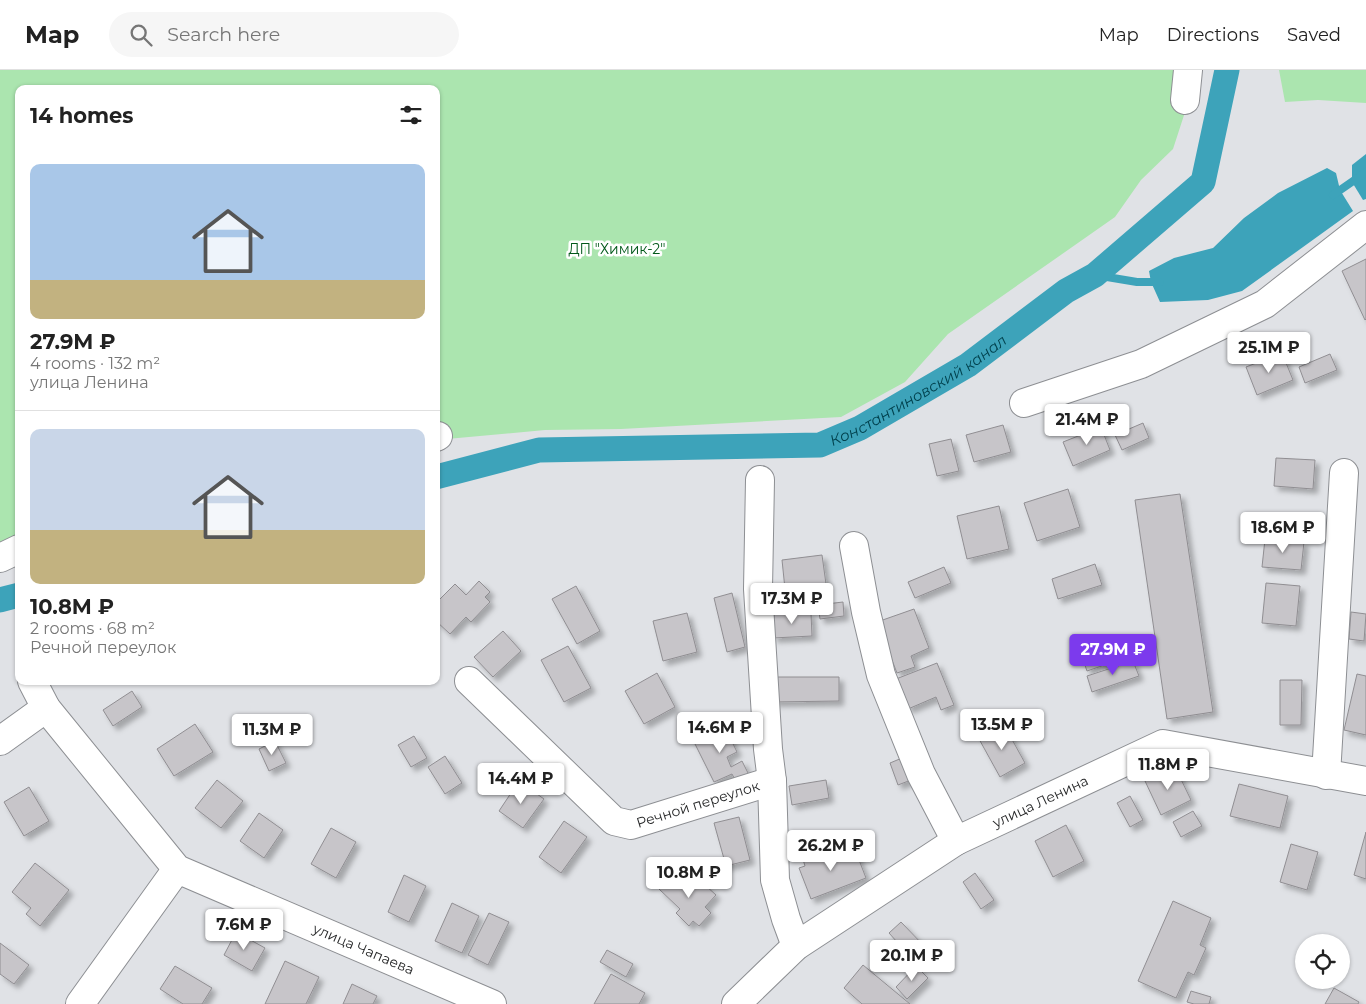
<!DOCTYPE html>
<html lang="en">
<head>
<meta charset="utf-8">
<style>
  :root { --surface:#fff; --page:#f6f6f6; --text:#222; --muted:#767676; --line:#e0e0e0; --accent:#7c3aed }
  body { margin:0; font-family:Montserrat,sans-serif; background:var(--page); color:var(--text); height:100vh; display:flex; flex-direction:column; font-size:19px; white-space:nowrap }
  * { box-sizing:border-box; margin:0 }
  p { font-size:16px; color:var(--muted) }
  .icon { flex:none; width:28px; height:28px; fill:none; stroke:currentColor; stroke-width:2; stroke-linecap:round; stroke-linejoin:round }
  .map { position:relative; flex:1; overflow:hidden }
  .details { position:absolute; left:15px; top:15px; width:425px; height:600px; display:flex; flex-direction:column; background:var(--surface); border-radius:10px; box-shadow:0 1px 4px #0004 }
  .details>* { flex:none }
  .controls { position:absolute; left:1295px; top:864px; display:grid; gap:10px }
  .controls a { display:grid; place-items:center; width:55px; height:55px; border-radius:50%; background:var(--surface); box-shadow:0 1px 4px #0004; font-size:25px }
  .price { position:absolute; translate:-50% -42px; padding:0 11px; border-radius:5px; background:#fff; color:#222; font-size:16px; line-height:32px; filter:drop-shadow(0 1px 2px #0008) }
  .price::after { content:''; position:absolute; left:50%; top:30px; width:15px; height:11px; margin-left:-8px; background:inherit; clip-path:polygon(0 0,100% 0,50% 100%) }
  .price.active { background:var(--accent); color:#fff }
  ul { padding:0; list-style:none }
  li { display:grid; align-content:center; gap:10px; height:265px; padding:0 15px }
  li+li { border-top:1px solid var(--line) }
  li span { display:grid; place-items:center; height:155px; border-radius:10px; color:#555 }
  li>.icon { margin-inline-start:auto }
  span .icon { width:90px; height:90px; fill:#fffc; stroke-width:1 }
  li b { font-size:21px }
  h2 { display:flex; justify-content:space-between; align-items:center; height:60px; padding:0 15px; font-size:21px }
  header { display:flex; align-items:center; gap:30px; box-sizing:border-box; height:70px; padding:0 25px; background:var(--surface); border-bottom:1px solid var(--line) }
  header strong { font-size:24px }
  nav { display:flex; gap:28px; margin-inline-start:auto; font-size:18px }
  .search { width:350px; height:45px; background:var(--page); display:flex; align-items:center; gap:12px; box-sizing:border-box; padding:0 18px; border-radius:28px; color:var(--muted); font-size:19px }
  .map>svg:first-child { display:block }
  .green { fill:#abe5af }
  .water { fill:#3da3ba }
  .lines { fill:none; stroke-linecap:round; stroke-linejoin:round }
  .stream { stroke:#3da3ba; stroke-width:8 }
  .canal { stroke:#3da3ba; stroke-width:25 }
  .building { fill:#c7c5c9; stroke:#908e92; filter:url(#shadow) }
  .minor-casing { stroke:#8d8f93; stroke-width:30 }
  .minor { stroke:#fff; stroke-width:28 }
  .labels { text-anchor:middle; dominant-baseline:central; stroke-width:5; stroke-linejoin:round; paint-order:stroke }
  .park-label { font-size:14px; fill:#015819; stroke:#fff }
  .street-label { font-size:14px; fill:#272829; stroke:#fff }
  .water-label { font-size:15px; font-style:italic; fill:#01414d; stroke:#fff }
</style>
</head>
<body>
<header>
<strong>Map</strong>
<div class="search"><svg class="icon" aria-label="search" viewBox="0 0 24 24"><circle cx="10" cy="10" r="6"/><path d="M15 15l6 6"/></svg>Search here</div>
<nav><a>Map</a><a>Directions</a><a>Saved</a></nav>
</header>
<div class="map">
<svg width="1366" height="934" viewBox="0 0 1366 934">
  <defs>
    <filter id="shadow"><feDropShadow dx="4.5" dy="4.5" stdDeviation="2.5" flood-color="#0004"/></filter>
  </defs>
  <rect width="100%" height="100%" fill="#e0e2e6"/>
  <g class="green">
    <path d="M0,0h1192l-5,36 -14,43 -32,31 -26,37 -167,117 -43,48 -64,35 -220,12 -76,1 -109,10v-351h-417v466l-19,8z"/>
    <path d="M1279,0h87v33l-48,-3 -33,2z"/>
  </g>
  <g class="water">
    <path d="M1366,84v45l-3,1 -11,-18v-17z"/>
    <path d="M1327,98l9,5 4,17 13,21 -111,80 -34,9 -48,2 -9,-20 -2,-11 25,-13 39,-10 31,-30 34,-25z"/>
  </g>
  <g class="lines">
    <g class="stream">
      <path d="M1333,125l33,-23"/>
      <path d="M1095,205l42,7h23"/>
    </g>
    <g class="canal">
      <path id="s1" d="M436,407l103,-27 281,-5 40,-17 108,-63 98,-74 29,-16 108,-93 24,-112"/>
      <path d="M0,530l19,-5"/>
    </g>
  </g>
  <g class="building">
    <path d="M1366,189v60l-1,1 -23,-49z"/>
    <path d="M1282,283l11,27 -36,15 -11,-28z"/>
    <path d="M1330,284l7,16 -32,13 -6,-16z"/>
    <path d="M1143,353l6,15 -27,12 -7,-15z"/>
    <path d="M1003,355l8,27 -37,10 -8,-27z"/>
    <path d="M1101,357l9,23 -37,16 -10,-24z"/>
    <path d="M951,369l8,32 -22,5 -8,-32z"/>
    <path d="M1276,388l39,2 -2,29 -39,-3z"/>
    <path d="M1068,419l12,38 -43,14 -13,-38z"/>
    <path d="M1180,424l33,218 -46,7 -32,-219z"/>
    <path d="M999,436l10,43 -42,10 -10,-43z"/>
    <path d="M1265,469l39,3 -3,28 -39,-3z"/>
    <path d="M822,485l4,29 -41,5 -3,-29z"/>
    <path d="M1095,494l7,21 -44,14 -6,-20z"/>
    <path d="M944,497l7,16 -36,15 -7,-16z"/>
    <path d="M479,511l11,11 -5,5 5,5 -19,20 -5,-5 -16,17 -14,-13v-18l19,-19 11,11z"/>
    <path d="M1266,513l34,3 -4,40 -34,-3z"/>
    <path d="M576,516l24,45 -23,13 -25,-45z"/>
    <path d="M732,523l13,54 -18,5 -13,-54z"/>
    <path d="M843,532l1,14 -24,3 -2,-14z"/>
    <path d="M914,539l15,39 -18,8 4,11 -18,6 -20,-51z"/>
    <path d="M1351,542l15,2 -2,27 -15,-2z"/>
    <path d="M687,543l10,39 -34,9 -10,-40z"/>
    <path d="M811,543l1,23 -39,2 -2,-24z"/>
    <path d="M503,561l18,20 -28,26 -19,-20z"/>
    <path d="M1120,571l5,17 -38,13 -6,-17z"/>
    <path d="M568,576l23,42 -27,14 -23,-42z"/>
    <path d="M1133,591l6,15 -47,16 -5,-16z"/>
    <path d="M937,593l17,42 -13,5 -5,-13 -28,12 -12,-30z"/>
    <path d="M657,603l18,34 -31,17 -19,-33z"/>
    <path d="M1357,604l9,2v59l-22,-5z"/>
    <path d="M773,607h66v24l-66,1z"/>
    <path d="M1280,610h22l-1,45h-21z"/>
    <path d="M132,621l10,16 -29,19 -10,-16z"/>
    <path d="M722,651l15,31 -10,5 4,10 11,-6 10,20 -13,6 -7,-13 -18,8 -23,-46z"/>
    <path d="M195,654l18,28 -39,24 -17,-27z"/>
    <path d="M1004,655l21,38 -25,14 -21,-38z"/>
    <path d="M414,666l13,22 -16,9 -13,-22z"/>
    <path d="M275,671l11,22 -17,8 -10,-22z"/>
    <path d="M445,686l17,27 -17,11 -17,-27z"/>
    <path d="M902,688l9,22 -13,5 -8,-22z"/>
    <path d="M1175,697l16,33 -30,15 -16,-34z"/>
    <path d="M217,710l26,21 -22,27 -26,-20z"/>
    <path d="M826,710l3,18 -37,7 -3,-19z"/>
    <path d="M519,711l25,18 -21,29 -24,-17z"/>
    <path d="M1239,714l49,12 -8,32 -50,-12z"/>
    <path d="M29,717l20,34 -25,15 -20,-34z"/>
    <path d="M1130,726l13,24 -13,7 -13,-24z"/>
    <path d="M1193,741l9,15 -21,11 -8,-15z"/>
    <path d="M259,743l24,17 -19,28 -24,-17z"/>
    <path d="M739,747l11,43 -24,6 -12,-43z"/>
    <path d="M564,751l23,16 -26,36 -22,-16z"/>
    <path d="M1066,755l18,36 -31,16 -18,-36z"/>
    <path d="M331,758l25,14 -20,36 -25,-14z"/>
    <path d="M1366,762v47l-12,-4z"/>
    <path d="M1291,774l27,8 -11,38 -27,-8z"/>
    <path d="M854,777l12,31 -55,21 -12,-31 6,-2 -3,-10 15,-6 4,10z"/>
    <path d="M35,793l34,27 -29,36 -14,-12 5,-6 -19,-16z"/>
    <path d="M975,803l19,27 -13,9 -18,-27z"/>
    <path d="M404,805l22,11 -17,36 -21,-10z"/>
    <path d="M694,805l22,20 -11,12 6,6 -12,13 -6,-5 -4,5 -13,-13 4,-4 -21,-20 12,-13 12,12z"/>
    <path d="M1173,831l38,17 -11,27 6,3 -12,27 -6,-3 -12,26 -38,-17z"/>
    <path d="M452,833l27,13 -17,37 -27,-12z"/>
    <path d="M489,843l20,9 -21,43 -20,-10z"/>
    <path d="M901,852l26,27 -13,12 -25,-28z"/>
    <path d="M236,862l29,16 -13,23 -28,-16z"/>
    <path d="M0,873l29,22 -15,19 -14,-10z"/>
    <path d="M607,880l26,14 -7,13 -26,-15z"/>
    <path d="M285,891l34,16 -13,27h-41z"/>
    <path d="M863,895l47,39h-48l-18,-16z"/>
    <path d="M175,896l37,22 -10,16h-19l-23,-15z"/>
    <path d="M916,896l12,12 -21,21 -11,-12z"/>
    <path d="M611,904l34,19 -6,11h-45z"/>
    <path d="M352,914l25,12 -4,8h-30z"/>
    <path d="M1334,918l25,14 -1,2h-33z"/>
    <path d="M1191,921l20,6 -2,7h-15l-7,-2z"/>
  </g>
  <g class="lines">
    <g class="minor-casing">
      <g id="minor">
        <path d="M1185,30l3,-30"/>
        <path d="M1024,333l117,-39 124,-60 101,-79"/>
        <path d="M436,367l2,-1"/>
        <path d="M760,410l-2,109 10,160 4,32 3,99 11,39 10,27"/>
        <path d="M854,476l12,66 15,63 40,99 35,67"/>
        <path d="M0,488l19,-9"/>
        <path id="s2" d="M32,611l14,27 131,161 315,135"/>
        <path id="s3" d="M469,611l145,140 17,4 141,-44"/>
        <path d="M0,671l46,-33"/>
        <path d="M1326,705l18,-302"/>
        <path d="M80,934l97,-135"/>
        <path id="s4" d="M736,934l60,-58 160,-105 207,-97 203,37"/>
      </g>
    </g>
    <use href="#minor" class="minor"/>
  </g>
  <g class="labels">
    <g class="park-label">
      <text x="617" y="179">ДП "Химик-2"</text>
    </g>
    <g class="street-label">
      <text stroke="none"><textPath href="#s4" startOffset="368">улица Ленина</textPath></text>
      <text stroke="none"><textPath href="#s3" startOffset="289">Речной переулок</textPath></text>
      <text stroke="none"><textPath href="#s2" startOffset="441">улица Чапаева</textPath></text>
    </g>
    <g class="water-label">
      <text stroke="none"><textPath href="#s1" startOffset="500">Константиновский канал</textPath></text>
    </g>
  </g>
</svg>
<div class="controls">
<a><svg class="icon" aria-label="locate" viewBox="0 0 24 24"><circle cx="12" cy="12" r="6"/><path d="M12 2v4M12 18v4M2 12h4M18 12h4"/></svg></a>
</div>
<b class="price" style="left:1269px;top:304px">25.1M ₽</b>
<b class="price" style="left:1087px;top:376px">21.4M ₽</b>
<b class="price" style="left:1283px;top:484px">18.6M ₽</b>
<b class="price" style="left:792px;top:555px">17.3M ₽</b>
<b class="price active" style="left:1113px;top:606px">27.9M ₽</b>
<b class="price" style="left:1002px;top:681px">13.5M ₽</b>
<b class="price" style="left:720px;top:684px">14.6M ₽</b>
<b class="price" style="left:272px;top:686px">11.3M ₽</b>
<b class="price" style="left:1168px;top:721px">11.8M ₽</b>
<b class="price" style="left:521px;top:735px">14.4M ₽</b>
<b class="price" style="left:831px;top:802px">26.2M ₽</b>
<b class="price" style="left:689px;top:829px">10.8M ₽</b>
<b class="price" style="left:244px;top:881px">7.6M ₽</b>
<b class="price" style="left:912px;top:912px">20.1M ₽</b>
<section class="details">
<h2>14 homes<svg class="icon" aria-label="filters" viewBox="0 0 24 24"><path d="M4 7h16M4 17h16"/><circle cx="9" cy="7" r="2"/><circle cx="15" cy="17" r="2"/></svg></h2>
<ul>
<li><span style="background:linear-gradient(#a9c7e8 75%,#c2b280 0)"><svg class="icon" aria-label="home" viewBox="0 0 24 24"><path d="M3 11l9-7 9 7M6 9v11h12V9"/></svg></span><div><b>27.9M ₽</b><p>4 rooms · 132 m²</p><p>улица Ленина</p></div></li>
<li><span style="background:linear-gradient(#c9d6e8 65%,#c2b280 0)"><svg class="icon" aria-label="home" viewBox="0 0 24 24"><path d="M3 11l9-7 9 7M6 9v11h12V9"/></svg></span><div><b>10.8M ₽</b><p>2 rooms · 68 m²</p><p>Речной переулок</p></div></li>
</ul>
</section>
</div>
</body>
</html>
